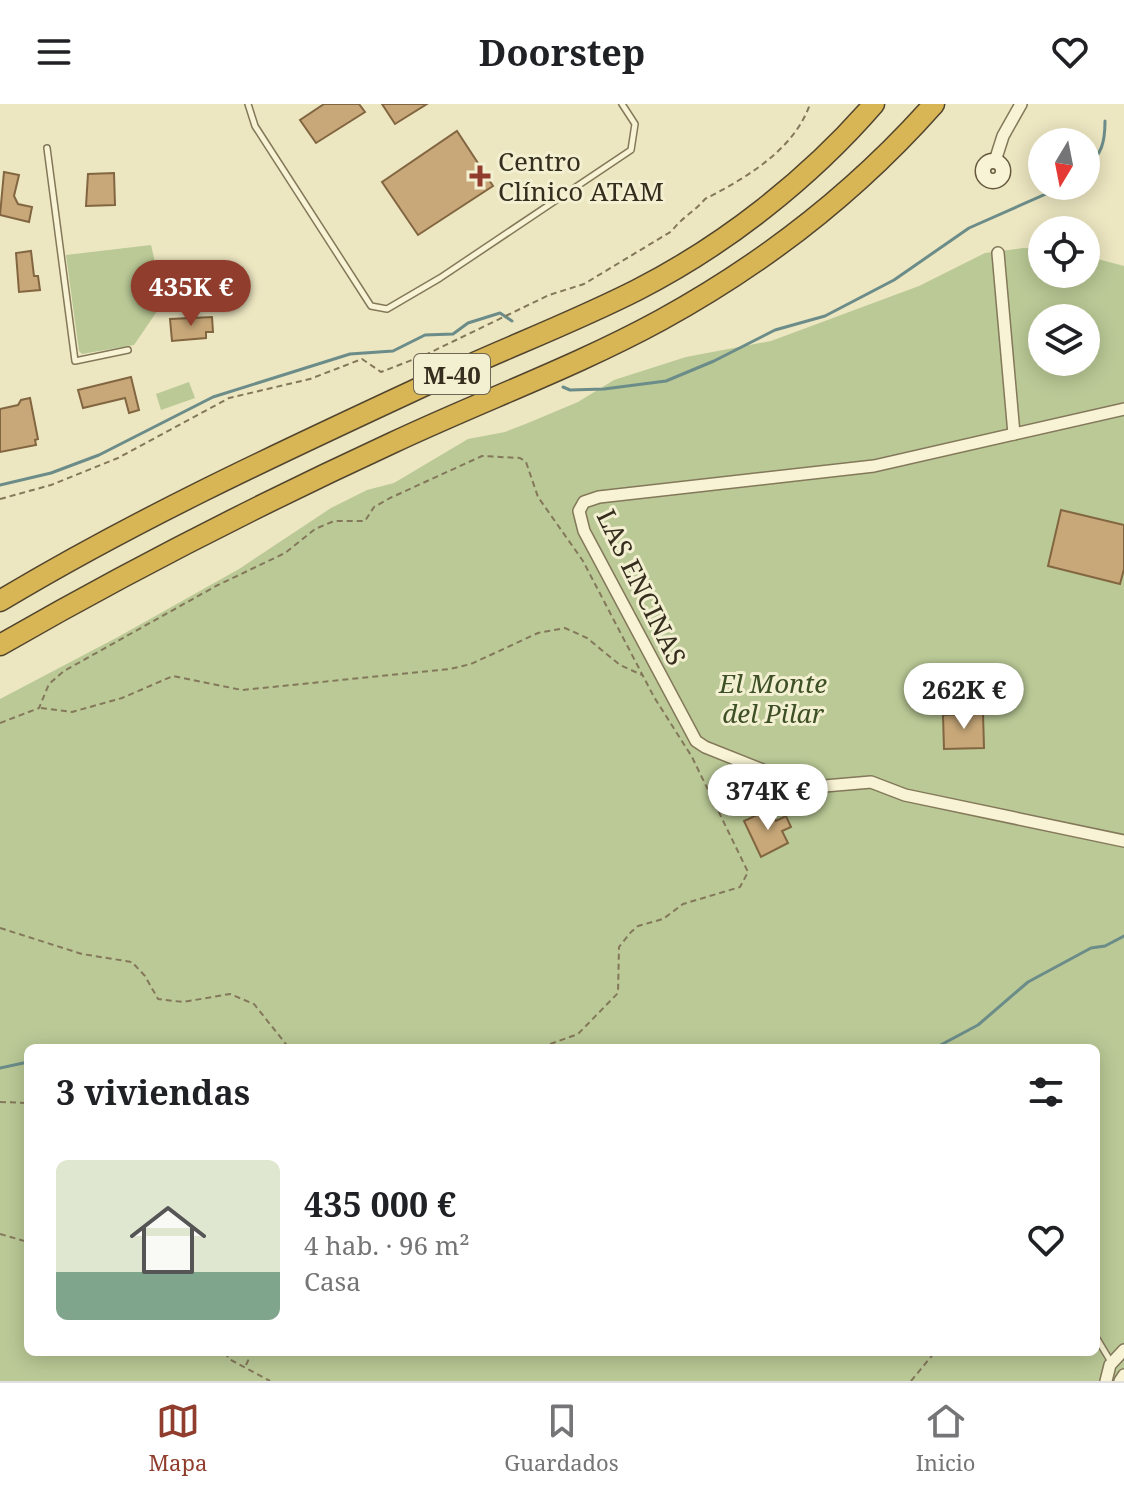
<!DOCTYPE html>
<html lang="es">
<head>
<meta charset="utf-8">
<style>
  :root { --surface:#fff; --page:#f2f2f2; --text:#202124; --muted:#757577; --line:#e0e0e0; --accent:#903d2d }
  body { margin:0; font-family:"Noto Serif",serif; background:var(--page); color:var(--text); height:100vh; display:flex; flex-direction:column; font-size:30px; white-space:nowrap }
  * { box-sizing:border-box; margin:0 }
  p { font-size:26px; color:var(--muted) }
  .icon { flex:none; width:44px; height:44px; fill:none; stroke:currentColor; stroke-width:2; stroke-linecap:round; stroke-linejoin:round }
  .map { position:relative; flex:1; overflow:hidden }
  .details { position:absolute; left:24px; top:940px; width:1076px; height:312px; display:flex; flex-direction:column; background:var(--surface); border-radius:12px; box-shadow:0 4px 20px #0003 }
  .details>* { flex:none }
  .needle { width:52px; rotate:190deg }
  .buttons { position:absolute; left:1028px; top:24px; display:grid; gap:16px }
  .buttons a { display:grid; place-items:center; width:72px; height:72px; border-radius:50%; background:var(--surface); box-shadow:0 4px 20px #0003; font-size:40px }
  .price { position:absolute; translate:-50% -68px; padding:0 18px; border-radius:28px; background:#fff; color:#222; font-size:26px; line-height:52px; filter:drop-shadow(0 2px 4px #0008) }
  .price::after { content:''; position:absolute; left:50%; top:48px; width:24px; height:18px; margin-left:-12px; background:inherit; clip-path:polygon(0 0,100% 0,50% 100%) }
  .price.current { background:var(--accent); color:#fff }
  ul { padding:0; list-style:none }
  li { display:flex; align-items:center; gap:24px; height:200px; padding:0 32px }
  li span { display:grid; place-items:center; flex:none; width:224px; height:160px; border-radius:12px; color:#555 }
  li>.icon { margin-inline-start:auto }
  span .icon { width:96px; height:96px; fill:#fffc; stroke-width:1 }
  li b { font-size:34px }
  h2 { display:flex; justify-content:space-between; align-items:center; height:96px; padding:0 32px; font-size:34px }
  header { display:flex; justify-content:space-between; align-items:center; height:104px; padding:0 32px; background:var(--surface); font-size:36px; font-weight:700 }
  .tabs { display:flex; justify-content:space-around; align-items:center; height:112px; border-top:2px solid var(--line); background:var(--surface); font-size:22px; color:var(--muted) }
  .tabs a { display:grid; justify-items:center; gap:4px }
  .tabs .current { color:var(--accent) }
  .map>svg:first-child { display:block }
  .green { fill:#bac996; fill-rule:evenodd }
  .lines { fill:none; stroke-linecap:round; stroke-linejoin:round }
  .stream { stroke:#6b8c89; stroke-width:3 }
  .building { fill:#c8a879; stroke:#826641; stroke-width:2 }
  .lane-casing { stroke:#84785a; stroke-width:8 }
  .street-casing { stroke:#84785a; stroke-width:14 }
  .secondary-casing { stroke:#66593d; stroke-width:17 }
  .highway-casing { stroke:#52452e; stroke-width:23 }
  .path { stroke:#84785a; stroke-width:2; stroke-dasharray:6 4; stroke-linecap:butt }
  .lane { stroke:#f7f3d4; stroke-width:5 }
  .street { stroke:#f7f3d4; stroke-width:11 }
  .secondary { stroke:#f7f3d4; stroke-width:14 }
  .highway { stroke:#d8b555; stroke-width:20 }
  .poi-dot { fill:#903d2d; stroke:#f3efd1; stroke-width:3 }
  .labels { text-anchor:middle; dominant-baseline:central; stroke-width:6; stroke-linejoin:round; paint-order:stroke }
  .shield { fill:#f3efd1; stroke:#6e6753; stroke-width:2 }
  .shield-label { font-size:24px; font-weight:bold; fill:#352d1d }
  .poi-label { font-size:26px; fill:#352d1d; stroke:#f3efd1; text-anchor:start }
  .street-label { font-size:26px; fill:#352d1d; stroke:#f3efd1 }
  .park-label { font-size:26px; font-style:italic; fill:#3e5025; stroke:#f3efd1 }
</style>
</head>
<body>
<header><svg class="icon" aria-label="menu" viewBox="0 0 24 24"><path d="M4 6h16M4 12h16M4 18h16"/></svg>Doorstep<svg class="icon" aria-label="heart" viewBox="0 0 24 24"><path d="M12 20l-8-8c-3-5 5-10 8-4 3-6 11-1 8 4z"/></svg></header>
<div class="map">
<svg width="1124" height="1277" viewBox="0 0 1124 1277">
  <rect width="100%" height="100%" fill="#ece6c1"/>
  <g class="green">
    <path d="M151,141l13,56 -30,44 -52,9 -3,-3 -13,-96z"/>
    <path d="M1023,144l19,1v25h44v-18l38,10v1115h-1124v-682l118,-62 121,-68 92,-61 36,-18 27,-7 74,-44 37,-7 23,-9 50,-21 36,-22 72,-23 85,-16 148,-55 66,-33zM1042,214h44v44h-44zM28,944h1068v304h-1068z"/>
    <path d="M189,278l6,16 -34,12 -5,-16z"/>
  </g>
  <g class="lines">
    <g class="stream">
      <path d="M1086,64c16,-14 19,-26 19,-47"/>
      <path d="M563,283l7,3 34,-1 62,-8 48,-20 61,-31 50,-14 69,-36 75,-52 95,-42"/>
      <path d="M0,381l51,-12 48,-18 114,-58 137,-43 43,-3 32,-16 28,-1 15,-11 32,-10 12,8"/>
      <path d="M935,944l43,-23 50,-43 63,-34 14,-2 19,-10"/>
      <path d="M0,964l28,-6"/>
    </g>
  </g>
  <g class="building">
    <path d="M324,0h35l6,8 -49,31 -16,-23z"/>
    <path d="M382,0h45l-32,20z"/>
    <path d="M457,27l36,55 -75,49 -36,-53z"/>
    <path d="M4,68l15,3 -5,21 4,8 14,3 -3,15 -29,-7z"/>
    <path d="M114,69l1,32 -29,1 2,-32z"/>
    <path d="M31,147l3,25h4l2,14 -21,2 -3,-39z"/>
    <path d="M212,213l1,15h-7v6l-34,3 -2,-22z"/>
    <path d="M131,273l8,33 -10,3 -4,-15 -42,10 -5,-18z"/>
    <path d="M30,294l8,41 -3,1 1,5 -36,7v-43l18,-4 3,-5z"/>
    <path d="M1061,406l63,15v44l-4,15 -72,-18z"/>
    <path d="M983,609l1,35 -40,1 -1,-34z"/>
    <path d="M770,705l6,12 10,-5 5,11 -9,4 6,12 -27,14 -17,-36z"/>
  </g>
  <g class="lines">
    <g class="lane-casing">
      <g id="lane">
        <path d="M248,0l7,22 116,180 16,3 53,-31 191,-128 4,-26 -13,-20"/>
        <path d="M47,44l28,213 53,-11"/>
        <path d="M1096,1233l15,25"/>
      </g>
    </g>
    <g class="street-casing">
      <g id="street">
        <path d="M995,57l8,-25 18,-32"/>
        <path d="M998,149l16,181"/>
        <path d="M1124,305l-250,57 -275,31 -15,5 -5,9 5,20 112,210 9,6 93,37 15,3 58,-5 34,13 219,46"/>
        <path d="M1106,1277l4,-16 14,-15"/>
        <path d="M1120,1277l4,-6"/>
      </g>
    </g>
    <g class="secondary-casing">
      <circle id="secondary" cx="993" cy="67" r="10"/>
    </g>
    <g class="highway-casing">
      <g id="highway">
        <path d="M0,497c138,-83 286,-151 432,-219 68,-32 138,-58 205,-92 88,-45 172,-111 237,-186"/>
        <path d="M0,541c127,-73 258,-140 392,-202 89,-42 183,-76 269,-123 104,-57 195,-128 273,-216"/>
      </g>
    </g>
    <g class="path">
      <path d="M0,395l51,-14 67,-27 111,-60 81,-19 52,-20 19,13 44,-17 124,-60 35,-11 88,-53c9,-13 22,-19 33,-32 41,-21 89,-49 105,-95"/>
      <path d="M41,604l31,4 50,-14 51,-22 69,14 208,-21 21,-5 67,-31 27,-5 22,10 33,27 22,10"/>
      <path d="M0,619l39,-15 10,-24 15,-13 152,-85 69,-33 30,-24 19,-8h31l9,-14 16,-9 92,-42 38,2 6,4 12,35 45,64 71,136 38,60 56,115 -8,15 -57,17 -20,15 -25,7 -7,6 -12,15 -1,46 -40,41 -39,14"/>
      <path d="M0,824l82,26 50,8 13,14 13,23 25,3 47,-8 24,10 35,44"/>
      <path d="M0,998l28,1"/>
      <path d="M0,1130l28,8"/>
      <path d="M225,1248l4,7 41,22"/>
      <path d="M246,1261l6,-13"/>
      <path d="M911,1277l24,-29"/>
    </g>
    <use href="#lane" class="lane"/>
    <use href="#street" class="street"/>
    <use href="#secondary" class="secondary"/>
    <use href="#highway" class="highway"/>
  </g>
  <path class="poi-dot" d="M476 60h8v8h8v8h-8v8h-8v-8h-8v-8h8z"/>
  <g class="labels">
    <rect class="shield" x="414" y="250" width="76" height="40" rx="6"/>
    <g class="shield-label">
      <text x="452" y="270">M-40</text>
    </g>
    <g class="poi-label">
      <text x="498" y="57">Centro<tspan x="498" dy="30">Clínico ATAM</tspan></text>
    </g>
    <g class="street-label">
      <text transform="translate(642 483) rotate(64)">LAS ENCINAS</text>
    </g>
    <g class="park-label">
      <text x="773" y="579">El Monte<tspan x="773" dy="30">del Pilar</tspan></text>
    </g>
  </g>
</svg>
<div class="buttons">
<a><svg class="needle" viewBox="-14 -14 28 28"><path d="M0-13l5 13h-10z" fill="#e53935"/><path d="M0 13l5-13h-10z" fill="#757577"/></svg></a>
<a><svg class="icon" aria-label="locate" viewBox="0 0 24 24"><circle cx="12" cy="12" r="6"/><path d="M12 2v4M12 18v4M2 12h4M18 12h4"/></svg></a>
<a><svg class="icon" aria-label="layers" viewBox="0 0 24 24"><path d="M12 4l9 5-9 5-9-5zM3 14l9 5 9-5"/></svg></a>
</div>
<b class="price current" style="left:191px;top:224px">435K €</b>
<b class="price" style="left:964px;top:627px">262K €</b>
<b class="price" style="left:768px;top:728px">374K €</b>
<section class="details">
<h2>3 viviendas<svg class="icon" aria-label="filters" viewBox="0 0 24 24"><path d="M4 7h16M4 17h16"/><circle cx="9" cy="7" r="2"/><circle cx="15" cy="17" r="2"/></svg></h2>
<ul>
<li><span style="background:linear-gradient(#dfe7d0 70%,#7fa58c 0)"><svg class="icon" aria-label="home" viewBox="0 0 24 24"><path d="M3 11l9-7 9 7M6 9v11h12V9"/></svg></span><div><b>435 000 €</b><p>4 hab. · 96 m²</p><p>Casa</p></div><svg class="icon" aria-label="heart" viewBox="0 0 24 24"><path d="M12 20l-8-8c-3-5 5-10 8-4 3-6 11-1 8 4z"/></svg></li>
</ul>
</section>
</div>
<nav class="tabs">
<a class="current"><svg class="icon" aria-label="map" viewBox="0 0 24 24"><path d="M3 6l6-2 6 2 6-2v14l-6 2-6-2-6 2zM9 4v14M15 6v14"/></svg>Mapa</a>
<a><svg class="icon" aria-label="saved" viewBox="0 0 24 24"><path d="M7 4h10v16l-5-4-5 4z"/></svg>Guardados</a>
<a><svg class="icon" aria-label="home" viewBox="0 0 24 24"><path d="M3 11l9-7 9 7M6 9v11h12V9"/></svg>Inicio</a>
</nav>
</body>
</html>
